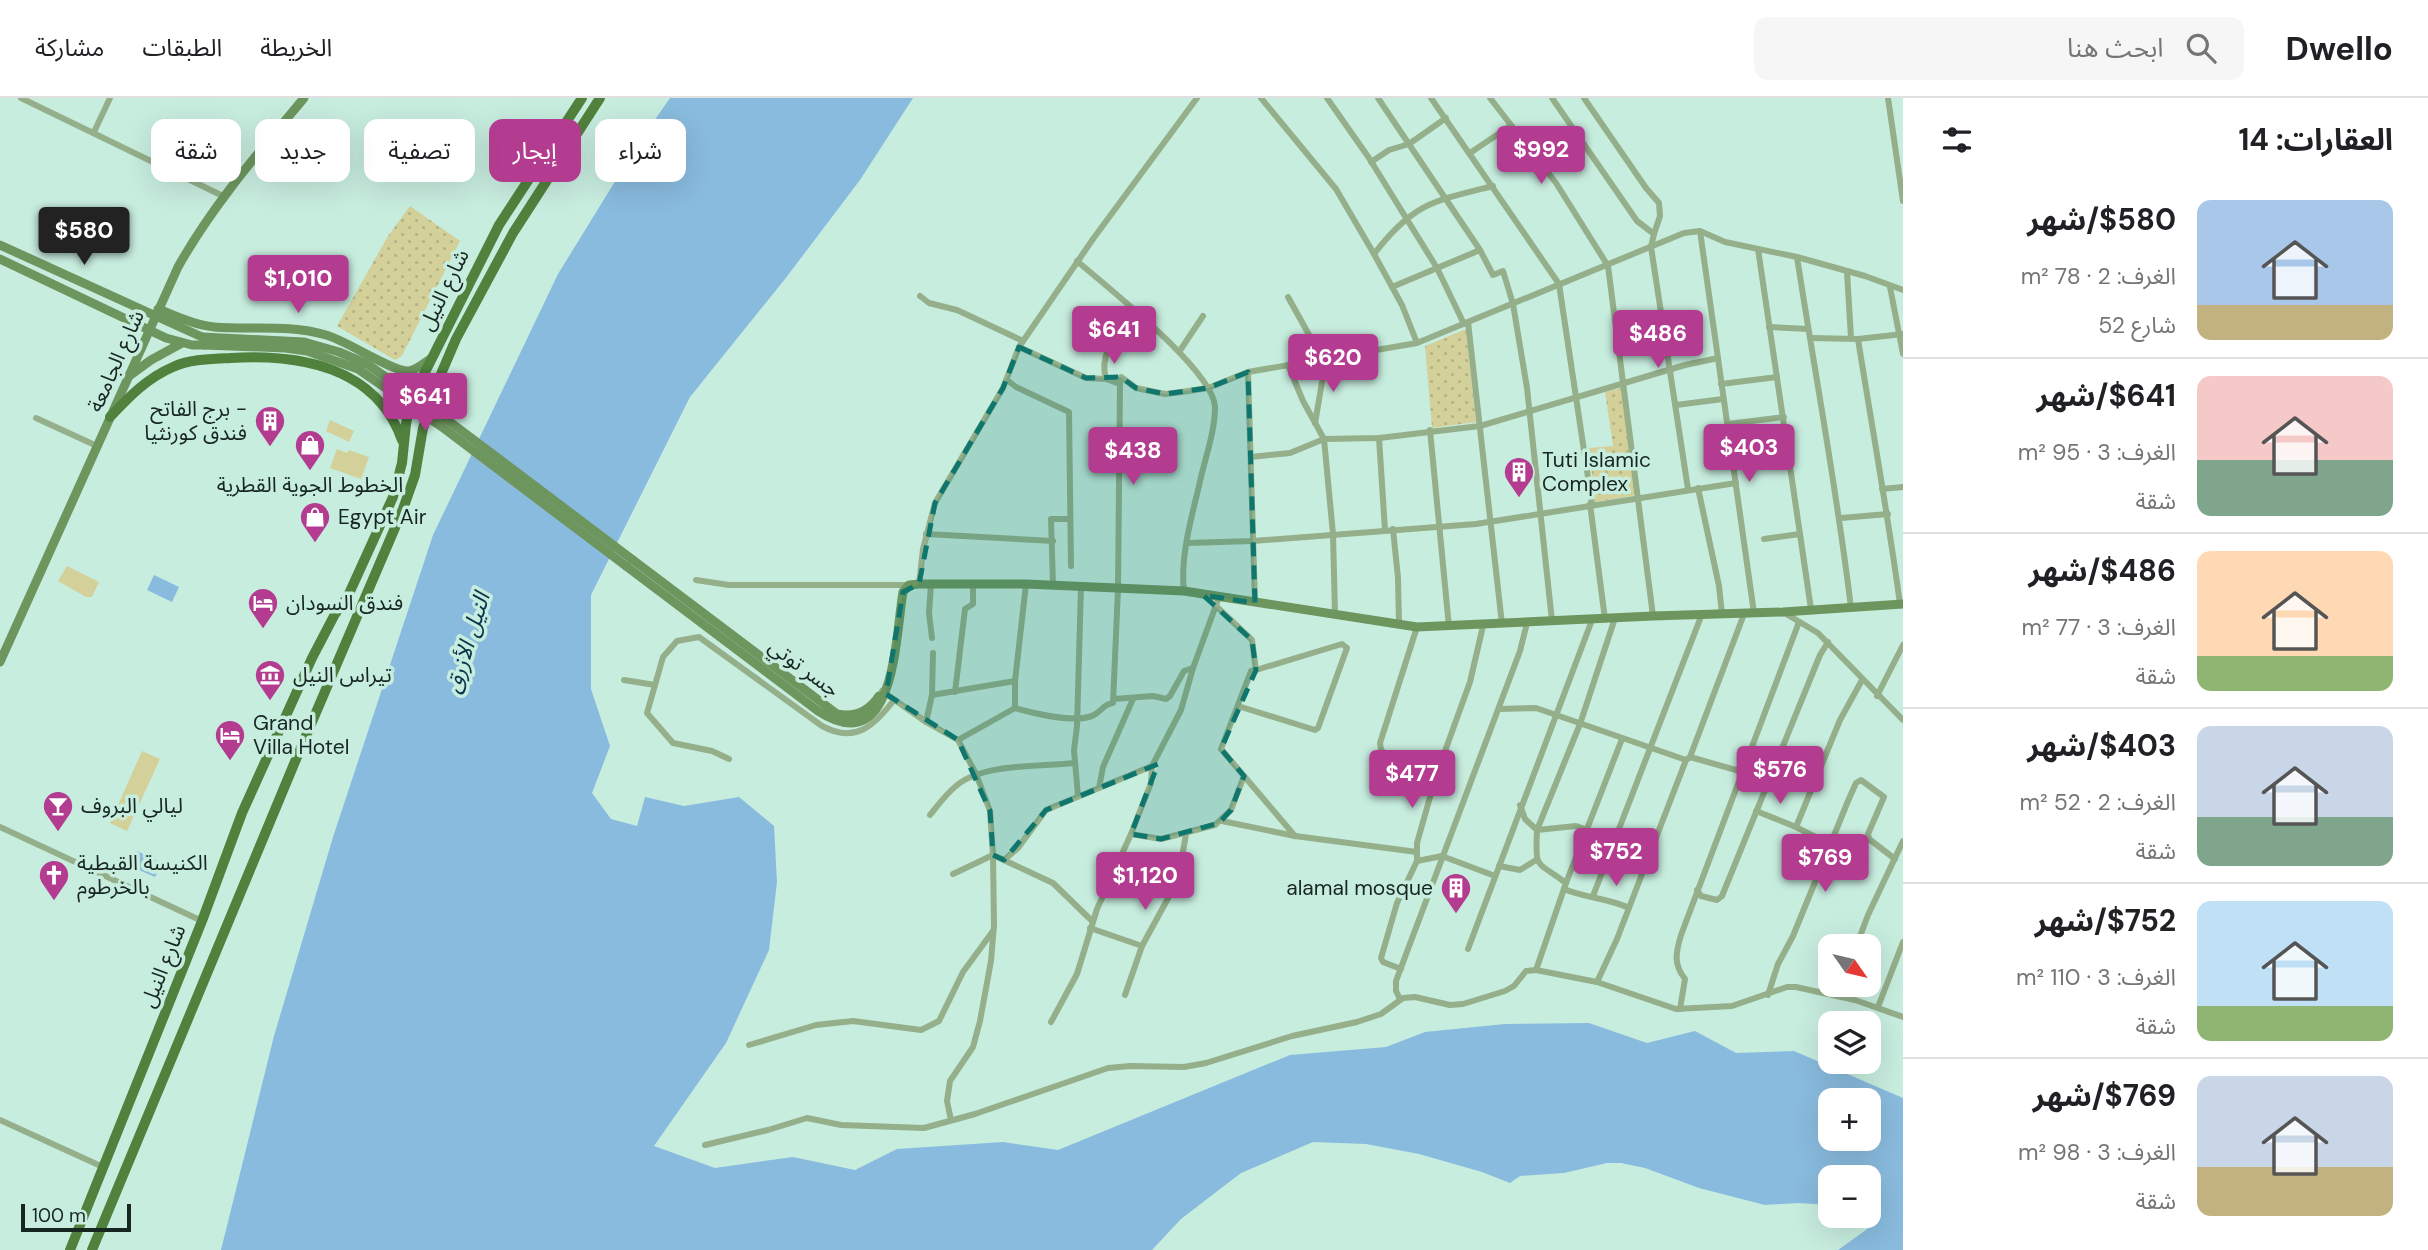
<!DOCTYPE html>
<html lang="ar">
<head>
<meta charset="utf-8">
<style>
  :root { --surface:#fff; --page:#f6f6f6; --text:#202124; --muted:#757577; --line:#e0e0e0; --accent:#b43c90 }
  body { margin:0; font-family:"DM Sans","Noto Sans Arabic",sans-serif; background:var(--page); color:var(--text); direction:rtl; height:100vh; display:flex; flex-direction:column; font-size:26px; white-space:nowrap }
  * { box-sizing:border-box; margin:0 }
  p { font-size:23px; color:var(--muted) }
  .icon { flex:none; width:38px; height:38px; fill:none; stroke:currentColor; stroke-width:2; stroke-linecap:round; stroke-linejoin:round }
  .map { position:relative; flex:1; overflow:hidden; direction:ltr }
  .side { display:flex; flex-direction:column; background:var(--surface); width:525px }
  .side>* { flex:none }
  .banner { position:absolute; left:21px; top:21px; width:665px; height:63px; direction:rtl; display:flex; gap:14px }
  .needle { width:46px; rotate:124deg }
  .tools { position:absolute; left:1818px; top:836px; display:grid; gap:14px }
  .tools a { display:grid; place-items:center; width:63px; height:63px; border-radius:14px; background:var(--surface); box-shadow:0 7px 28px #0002; font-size:35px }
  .scale { position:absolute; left:21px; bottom:18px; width:110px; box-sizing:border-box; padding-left:7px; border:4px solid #172621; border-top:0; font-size:19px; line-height:24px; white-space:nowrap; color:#172621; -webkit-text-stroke:5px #c7eddf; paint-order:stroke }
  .price { position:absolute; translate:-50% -60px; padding:0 16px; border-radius:7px; background:var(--accent); color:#fff; font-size:23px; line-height:46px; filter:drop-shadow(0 2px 4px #0008) }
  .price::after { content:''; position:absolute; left:50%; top:42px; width:21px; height:16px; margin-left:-10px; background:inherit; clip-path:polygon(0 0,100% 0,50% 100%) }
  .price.selected { background:#222; color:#fff }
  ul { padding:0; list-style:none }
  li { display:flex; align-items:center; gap:21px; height:175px; padding:0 35px }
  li+li { border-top:2px solid var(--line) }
  li span { display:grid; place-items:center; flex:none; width:196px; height:140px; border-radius:14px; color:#555 }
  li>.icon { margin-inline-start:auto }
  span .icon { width:84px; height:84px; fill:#fffc; stroke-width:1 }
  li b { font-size:30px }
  h2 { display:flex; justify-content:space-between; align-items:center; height:84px; padding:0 35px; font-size:30px }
  .pill { padding:0 24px; border-radius:14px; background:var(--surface); box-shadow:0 7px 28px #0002; font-size:24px; line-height:63px }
  .pill.selected { background:var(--accent); color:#fff }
  header { display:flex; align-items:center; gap:42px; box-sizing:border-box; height:98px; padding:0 35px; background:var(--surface); border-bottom:2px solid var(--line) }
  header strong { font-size:33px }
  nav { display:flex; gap:38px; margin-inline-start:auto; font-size:24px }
  .search { width:490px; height:63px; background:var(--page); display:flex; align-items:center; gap:18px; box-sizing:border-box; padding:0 24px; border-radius:14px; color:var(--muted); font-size:26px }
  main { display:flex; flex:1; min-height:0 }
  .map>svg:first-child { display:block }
  .park { fill:url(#park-dots) }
  .garden { fill:#d4d09a }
  .water { fill:#89bbde; fill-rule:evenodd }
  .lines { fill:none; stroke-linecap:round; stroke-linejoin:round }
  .street { stroke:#94af8a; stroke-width:6 }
  .secondary { stroke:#6d955e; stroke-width:9 }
  .primary { stroke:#50823d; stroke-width:10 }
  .secondary-bridge { stroke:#6d955e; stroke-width:9 }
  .marked { fill:#0f766e; fill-opacity:0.2; stroke:#0f766e; stroke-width:5; stroke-dasharray:14 9; stroke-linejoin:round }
  .labels { text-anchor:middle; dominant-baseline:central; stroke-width:7; stroke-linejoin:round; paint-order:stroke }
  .street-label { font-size:21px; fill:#172621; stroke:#c7eddf }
  .poi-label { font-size:21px; fill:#172621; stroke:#c7eddf; text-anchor:start }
  .water-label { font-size:23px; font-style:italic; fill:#0a344c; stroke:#c7eddf }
</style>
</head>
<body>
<header>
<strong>Dwello</strong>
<div class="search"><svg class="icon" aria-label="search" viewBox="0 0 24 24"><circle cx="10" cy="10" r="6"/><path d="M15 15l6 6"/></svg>ابحث هنا</div>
<nav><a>الخريطة</a><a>الطبقات</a><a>مشاركة</a></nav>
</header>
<main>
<section class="side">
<h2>العقارات: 14<svg class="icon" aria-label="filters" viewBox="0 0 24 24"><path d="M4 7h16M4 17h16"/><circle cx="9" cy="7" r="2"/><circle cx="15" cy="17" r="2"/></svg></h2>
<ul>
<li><span style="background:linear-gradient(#a9c7e8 75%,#c2b280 0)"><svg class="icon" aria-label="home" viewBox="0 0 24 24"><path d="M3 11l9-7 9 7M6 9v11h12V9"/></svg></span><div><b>$580/شهر</b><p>الغرف: 2 · 78 m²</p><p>شارع 52</p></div></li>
<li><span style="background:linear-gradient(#f6c9c9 60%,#7fa58c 0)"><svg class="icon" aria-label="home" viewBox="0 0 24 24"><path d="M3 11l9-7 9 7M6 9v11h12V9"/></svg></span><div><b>$641/شهر</b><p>الغرف: 3 · 95 m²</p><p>شقة</p></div></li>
<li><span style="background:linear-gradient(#ffd9b3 75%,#8fb573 0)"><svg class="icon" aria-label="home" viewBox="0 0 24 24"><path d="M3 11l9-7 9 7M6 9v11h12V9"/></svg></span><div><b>$486/شهر</b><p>الغرف: 3 · 77 m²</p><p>شقة</p></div></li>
<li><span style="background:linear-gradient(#c9d6e8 65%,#7fa58c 0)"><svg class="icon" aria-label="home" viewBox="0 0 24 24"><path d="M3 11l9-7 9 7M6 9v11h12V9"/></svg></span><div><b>$403/شهر</b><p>الغرف: 2 · 52 m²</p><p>شقة</p></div></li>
<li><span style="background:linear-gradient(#bfe0f5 75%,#8fb573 0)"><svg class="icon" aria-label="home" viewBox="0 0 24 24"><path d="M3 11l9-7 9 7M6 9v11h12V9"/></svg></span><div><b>$752/شهر</b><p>الغرف: 3 · 110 m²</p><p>شقة</p></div></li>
<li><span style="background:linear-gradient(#c9d6e8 65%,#c2b280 0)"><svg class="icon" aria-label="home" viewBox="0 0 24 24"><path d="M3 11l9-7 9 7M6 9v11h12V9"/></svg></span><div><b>$769/شهر</b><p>الغرف: 3 · 98 m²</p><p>شقة</p></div></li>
</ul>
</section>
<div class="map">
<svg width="1903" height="1152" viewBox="0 0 1903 1152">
  <defs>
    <pattern id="park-dots" width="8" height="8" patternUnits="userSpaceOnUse" patternTransform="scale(1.75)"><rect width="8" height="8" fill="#d4d09a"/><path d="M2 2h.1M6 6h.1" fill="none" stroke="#b5b284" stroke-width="1.8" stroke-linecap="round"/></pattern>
  </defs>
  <rect width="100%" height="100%" fill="#c7eddf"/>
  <g class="park">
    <path d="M410,108l50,35 -58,115 -7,4 -58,-34 51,-90z"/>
    <path d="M1466,231l10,93 -44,6 -7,-82z"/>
    <path d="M1621,290l16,107 -42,7 -6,-54 24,-2 -8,-54z"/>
  </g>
  <g class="garden">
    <path d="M330,322l24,11 -5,11 -23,-11z"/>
    <path d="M337,351l10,4 2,-3 20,7 -8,22 -31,-11z"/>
    <path d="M67,468l32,16 -7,15h-6l-28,-16z"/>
    <path d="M142,653l18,8 -33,72 -17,-8z"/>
  </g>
  <g class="water">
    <path d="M670,0h243l-53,82 -75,99 -95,118 -99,198v94l19,57 -18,47 19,26 26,7 8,-29 39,9 55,-9 35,29 3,56 -8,68 -43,93 -72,103 61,22 78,-11 62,13 42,-21 106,-7 55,8 232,-95 96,-8 39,-15 80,-8 84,-1 58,20 48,-12 41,22 58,-2 109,47v152h-65l39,-28 -8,-10v-34h-39v27l-32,-2 -33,2 -66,-17 -54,-20 -24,-5h-14l-43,10 -44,3 -10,7 -28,-11 -63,-18 -53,-10 -53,-2 -72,31 -60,46 -29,31h-931l53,-214 59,-199 100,-302 125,-261 82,-133zM1830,1003h39v38h-39z"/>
    <path d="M154,477l25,12 -7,15 -25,-12z"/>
    <path d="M137,753l25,12 -7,14 -25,-11z"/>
  </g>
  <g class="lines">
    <g class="street">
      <path d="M21,0l204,99"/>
      <path d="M1261,0l75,91 38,65"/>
      <path d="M1327,0l42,60 68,110 27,56"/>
      <path d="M1378,0l102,152 13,25 10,-4 10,33 14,84 25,233"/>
      <path d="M1431,0l128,186 33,220"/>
      <path d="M1490,0l66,85 52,83 45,350"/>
      <path d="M1552,0l85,123 17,13 -3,13 37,242"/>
      <path d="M1584,0l62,90 13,15 1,13 -6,18"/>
      <path d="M1888,0l15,103"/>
      <path d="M94,34l16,-34"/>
      <path d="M1470,55l40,-27"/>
      <path d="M1371,64l18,-12 20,-6 37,-26"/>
      <path d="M1700,133l54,382"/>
      <path d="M1758,151l53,360"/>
      <path d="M1797,159c18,117 40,233 54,351"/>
      <path d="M1077,163c29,25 137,110 138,146 0,26 -11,54 -16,79 -8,33 -19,72 -15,105"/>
      <path d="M1847,174l4,66"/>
      <path d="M1392,189l88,-37"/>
      <path d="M1890,189l13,67"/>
      <path d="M920,198l9,7 28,7 66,31"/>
      <path d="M1288,199l35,63"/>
      <path d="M1468,224l34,302"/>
      <path d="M1769,229l39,2"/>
      <path d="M1811,240l47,1 45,-5"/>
      <path d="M1858,241c14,88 30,176 42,265"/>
      <path d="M1417,245l-15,-38 -28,-51c39,-51 59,-53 119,-68"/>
      <path d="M1019,249l67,31 20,1 14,5 1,-7 15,11 29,6 17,-2 26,-4 40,-16 169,-29 267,-110 16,-2 25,11 72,15 68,19 38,14"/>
      <path d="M1179,254l24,-36"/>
      <path d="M1288,267l15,36 21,38 9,95 2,80"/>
      <path d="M1248,274l7,231"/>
      <path d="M1106,281c-8,-26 13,-49 27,-70"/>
      <path d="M1007,282l9,7 53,25 2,154"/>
      <path d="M1721,286l56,-7"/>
      <path d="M1676,307l47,-6"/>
      <path d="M36,320l61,28"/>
      <path d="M1315,325l11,-64"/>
      <path d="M1728,326l56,-7"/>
      <path d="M1430,332l19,197"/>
      <path d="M1379,340l6,92"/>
      <path d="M1251,359l39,-4 34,-14 55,-1 101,-12 205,-61 33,-7"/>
      <path d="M1698,390l21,98 3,28"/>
      <path d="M1882,391l21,-2"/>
      <path d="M1590,406l15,115"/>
      <path d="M1841,420l47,-4"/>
      <path d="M1393,431l5,49 1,45"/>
      <path d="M926,436l127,7"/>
      <path d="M1764,441l36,-5"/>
      <path d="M1187,445l66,-2 223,-17 260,-41"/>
      <path d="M696,482l33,5h180"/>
      <path d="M919,486l4,-35 12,-46 68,-115 16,-41 74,-108 104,-141"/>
      <path d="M931,486l-2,29 3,25"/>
      <path d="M1053,487l-2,-66h19"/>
      <path d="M1783,514l35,21 85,87"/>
      <path d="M1417,529l-37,116 1,7 16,14 39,12"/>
      <path d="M624,582l31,5"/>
      <path d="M882,593l44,31 32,18 57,-32c18,5 62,16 79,7 8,-4 9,-11 19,-12l5,-114 2,-205"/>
      <path d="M955,594l10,-83 8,-5v-21"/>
      <path d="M932,597l83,-14"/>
      <path d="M1877,598l26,-51"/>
      <path d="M1114,601l39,-3 13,3 4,-3 14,-25 9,-3"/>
      <path d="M1238,608l77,24 3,-2 29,-80 -5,-4 -86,26"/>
      <path d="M1015,610v-27l11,-97"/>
      <path d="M1499,611l37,-1 150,52"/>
      <path d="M926,624l6,-27 1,-42"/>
      <path d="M958,642l18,34 14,37 3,44 60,28 39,38"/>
      <path d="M1690,659l53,15"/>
      <path d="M729,661l-17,-8 -39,-8 -26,-30 16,-56 14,-16 22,-4 123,89c33,18 52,0 72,-26"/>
      <path d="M1244,678l51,60"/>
      <path d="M1099,690l4,-21 30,-68"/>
      <path d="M1078,698l-4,-46 3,-24 4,-139"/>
      <path d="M1520,707l5,14 12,11c-2,41 -1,30 29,53"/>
      <path d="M1756,713l40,16 35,18"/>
      <path d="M930,717c8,-10 16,-21 26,-29 26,-23 84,-19 118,-23"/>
      <path d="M1222,723l73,15 122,16"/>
      <path d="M0,729l202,94"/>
      <path d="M1796,729l44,-107 22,-40"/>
      <path d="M1587,732l-11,-4 -39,4 43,-106 35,-106"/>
      <path d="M1131,736l30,5 54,-14 16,-15 13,-34 -23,-27 30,-78 5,-1 -4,-30 -36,-34"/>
      <path d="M1004,762l14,-12 28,-38 106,-44"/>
      <path d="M1417,763l25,-5 53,20"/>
      <path d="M1499,768l21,4 16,-10"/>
      <path d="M1564,791c21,9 44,9 65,19"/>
      <path d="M1697,792l4,6 16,4 5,-4 98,-241 8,-13"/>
      <path d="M1593,798l109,-282"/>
      <path d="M1090,830l52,18"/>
      <path d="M1856,849l12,-32 35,-74"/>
      <path d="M1468,851l124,-329"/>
      <path d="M1401,871l-18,-7 -2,-4 16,-55 20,-42v-18l19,-67 34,-94 13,-56"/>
      <path d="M1536,872l30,-87 56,-144"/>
      <path d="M1597,884l20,-43 69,-179 4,-3 54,-143"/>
      <path d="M1125,897l17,-49 36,-66 8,-46"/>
      <path d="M1768,897l10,-31 15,-28 55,-135 8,-18 5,-3 23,17 -16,37 1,5 26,20"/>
      <path d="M1400,901l-4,-8v-10l124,-330 7,-28"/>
      <path d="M1878,909l25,-65"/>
      <path d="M1680,911l5,-30c-12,-15 -9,-27 -4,-44l118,-313"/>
      <path d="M1051,924l26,-48 20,-65 34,-75 20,-51 1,-17 29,-56 12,-42 26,-71"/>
      <path d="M749,947l67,-20 37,-4 68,9 18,-9 24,-49 30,-41"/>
      <path d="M0,1022l103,47"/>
      <path d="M951,1022l-4,-19 3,-20 23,-34 7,-26 11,-60 3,-36 -1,-70 -40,19"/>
      <path d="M705,1047l63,-15 39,-12 34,7 83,3 51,-14 133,-46 22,-2 54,1 22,-4 86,-27 65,-14 24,-8 22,-16 12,-1 35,8 13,-1 42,-13 9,-5 12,-15 10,-1 61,12 79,27 56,-3 55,-19h9l59,13 48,17"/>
    </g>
    <g class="secondary">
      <path d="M0,147l202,92"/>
      <path d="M0,161l166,79 26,7h12"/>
      <path d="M158,211c18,7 36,16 56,18 37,3 75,-3 112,8 20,5 68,38 83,36 8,-1 16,-9 23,-13"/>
      <path d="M129,278l22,-16 31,-17"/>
      <path d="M633,462l204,154c18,4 32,-3 42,-18"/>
      <path d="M626,468l192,145c78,51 77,-74 85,-119l6,-7 10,-1h107l158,7 233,36 236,-11 130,-4 120,-8"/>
      <path d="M0,564l178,-395c34,-61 81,-115 126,-169"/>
    </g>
    <g class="primary">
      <path d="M110,319c19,-20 37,-39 63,-50 17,-8 39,-8 58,-9 69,-4 145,9 171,82"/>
      <path d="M70,1152l132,-329 40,-108 70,-155 23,-44 12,-16 46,-101 9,-34 4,-39 5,-24 88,-175 83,-127"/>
      <path d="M92,1152l202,-486 109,-255 12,-34 8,-47 18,-54 15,-35 57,-106 87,-135"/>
    </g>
    <g class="secondary-bridge">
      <path d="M202,239l102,5 35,10 28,12 79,55 187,141"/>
      <path d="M204,247l81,3 22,3 51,18 84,58 184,139"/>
    </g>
  </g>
  <path class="marked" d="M1019,249l67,31 35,-1 15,11 29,6 43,-6 40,-16 7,231 -52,-8 49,45 4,30 -35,79 23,27 -13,34 -12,13 -58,16 -30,-5 27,-70 -112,46 -42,50 -11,-5 -3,-44 -32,-71 -72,-46 17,-102 16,-8 16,-81 68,-115z"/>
  <defs>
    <g id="building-pin" transform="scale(1.575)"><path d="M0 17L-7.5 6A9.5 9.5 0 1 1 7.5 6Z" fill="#b43c90" stroke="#c7eddf"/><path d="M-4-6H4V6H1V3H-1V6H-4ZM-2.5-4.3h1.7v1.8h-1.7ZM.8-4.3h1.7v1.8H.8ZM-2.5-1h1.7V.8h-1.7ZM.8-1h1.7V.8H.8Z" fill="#fff"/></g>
    <g id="shop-pin" transform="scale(1.575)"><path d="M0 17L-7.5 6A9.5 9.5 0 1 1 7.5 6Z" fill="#b43c90" stroke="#c7eddf"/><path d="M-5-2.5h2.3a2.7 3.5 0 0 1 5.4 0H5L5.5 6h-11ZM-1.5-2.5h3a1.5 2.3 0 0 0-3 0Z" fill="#fff"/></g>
    <g id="hotel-pin" transform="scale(1.575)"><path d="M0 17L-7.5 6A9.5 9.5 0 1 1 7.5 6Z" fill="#b43c90" stroke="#c7eddf"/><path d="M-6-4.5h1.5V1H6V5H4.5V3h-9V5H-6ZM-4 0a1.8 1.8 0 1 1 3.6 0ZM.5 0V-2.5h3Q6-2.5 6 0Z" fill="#fff"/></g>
    <g id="museum-pin" transform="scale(1.575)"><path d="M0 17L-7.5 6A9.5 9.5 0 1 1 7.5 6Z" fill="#b43c90" stroke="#c7eddf"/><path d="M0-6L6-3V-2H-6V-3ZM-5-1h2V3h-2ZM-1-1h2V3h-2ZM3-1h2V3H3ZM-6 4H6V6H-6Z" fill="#fff"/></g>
    <g id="bar-pin" transform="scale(1.575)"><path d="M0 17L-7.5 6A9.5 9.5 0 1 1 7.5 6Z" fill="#b43c90" stroke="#c7eddf"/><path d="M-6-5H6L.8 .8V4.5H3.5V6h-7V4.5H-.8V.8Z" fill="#fff"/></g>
    <g id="church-pin" transform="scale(1.575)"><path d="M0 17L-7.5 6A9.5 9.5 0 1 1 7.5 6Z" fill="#b43c90" stroke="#c7eddf"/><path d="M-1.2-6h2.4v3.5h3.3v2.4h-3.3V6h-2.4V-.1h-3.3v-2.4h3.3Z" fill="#fff"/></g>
  </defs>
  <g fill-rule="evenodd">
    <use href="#building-pin" x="270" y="323"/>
    <use href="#shop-pin" x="310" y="347"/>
    <use href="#building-pin" x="1519" y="374"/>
    <use href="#shop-pin" x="315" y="419"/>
    <use href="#hotel-pin" x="263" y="505"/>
    <use href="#museum-pin" x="270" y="577"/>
    <use href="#hotel-pin" x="230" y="637"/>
    <use href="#bar-pin" x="58" y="708"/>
    <use href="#church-pin" x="54" y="777"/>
    <use href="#building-pin" x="1456" y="790"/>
  </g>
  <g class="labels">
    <g class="street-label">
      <text transform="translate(444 192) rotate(-64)">شارع النيل</text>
      <text transform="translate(116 263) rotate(-66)">شارع الجامعة</text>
      <text transform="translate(804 570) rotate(37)">جسر توتي</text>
      <text transform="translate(163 868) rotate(-68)">شارع النيل</text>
    </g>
    <g class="poi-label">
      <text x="247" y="311" text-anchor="end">برج الفاتح -<tspan x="247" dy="24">فندق كورنثيا</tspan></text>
      <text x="1542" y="362">Tuti Islamic<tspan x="1542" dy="24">Complex</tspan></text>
      <text x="310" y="387" text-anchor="middle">الخطوط الجوية القطرية</text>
      <text x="338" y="419">Egypt Air</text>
      <text x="286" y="505">فندق السودان</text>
      <text x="293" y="577">تيراس النيل</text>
      <text x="253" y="625">Grand<tspan x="253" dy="24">Villa Hotel</tspan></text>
      <text x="81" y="708">ليالي البروف</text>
      <text x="77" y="765">الكنيسة القبطية<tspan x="77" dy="24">بالخرطوم</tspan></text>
      <text x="1433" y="790" text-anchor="end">alamal mosque</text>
    </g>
    <g class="water-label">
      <text transform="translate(467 545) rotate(-73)">النيل الأزرق</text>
    </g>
  </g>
</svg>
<div class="tools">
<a><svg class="needle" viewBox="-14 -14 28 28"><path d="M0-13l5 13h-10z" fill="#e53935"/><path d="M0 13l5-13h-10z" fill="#757577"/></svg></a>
<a><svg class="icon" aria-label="layers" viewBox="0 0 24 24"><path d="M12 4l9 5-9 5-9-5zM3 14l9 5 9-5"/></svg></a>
<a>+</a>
<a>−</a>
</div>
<div class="scale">100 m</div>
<b class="price" style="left:1541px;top:88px">$992</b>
<b class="price selected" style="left:84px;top:169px">$580</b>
<b class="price" style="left:298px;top:217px">$1,010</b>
<b class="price" style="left:1114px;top:268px">$641</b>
<b class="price" style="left:1658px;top:272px">$486</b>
<b class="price" style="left:1333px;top:296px">$620</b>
<b class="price" style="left:425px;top:335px">$641</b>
<b class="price" style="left:1749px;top:386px">$403</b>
<b class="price" style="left:1133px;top:389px">$438</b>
<b class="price" style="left:1780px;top:708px">$576</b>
<b class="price" style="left:1412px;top:712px">$477</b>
<b class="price" style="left:1616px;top:790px">$752</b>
<b class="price" style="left:1825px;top:796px">$769</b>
<b class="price" style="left:1145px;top:814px">$1,120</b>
<div class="banner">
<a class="pill">شراء</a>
<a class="pill selected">إيجار</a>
<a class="pill">تصفية</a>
<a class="pill">جديد</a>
<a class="pill">شقة</a>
</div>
</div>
</main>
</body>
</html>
